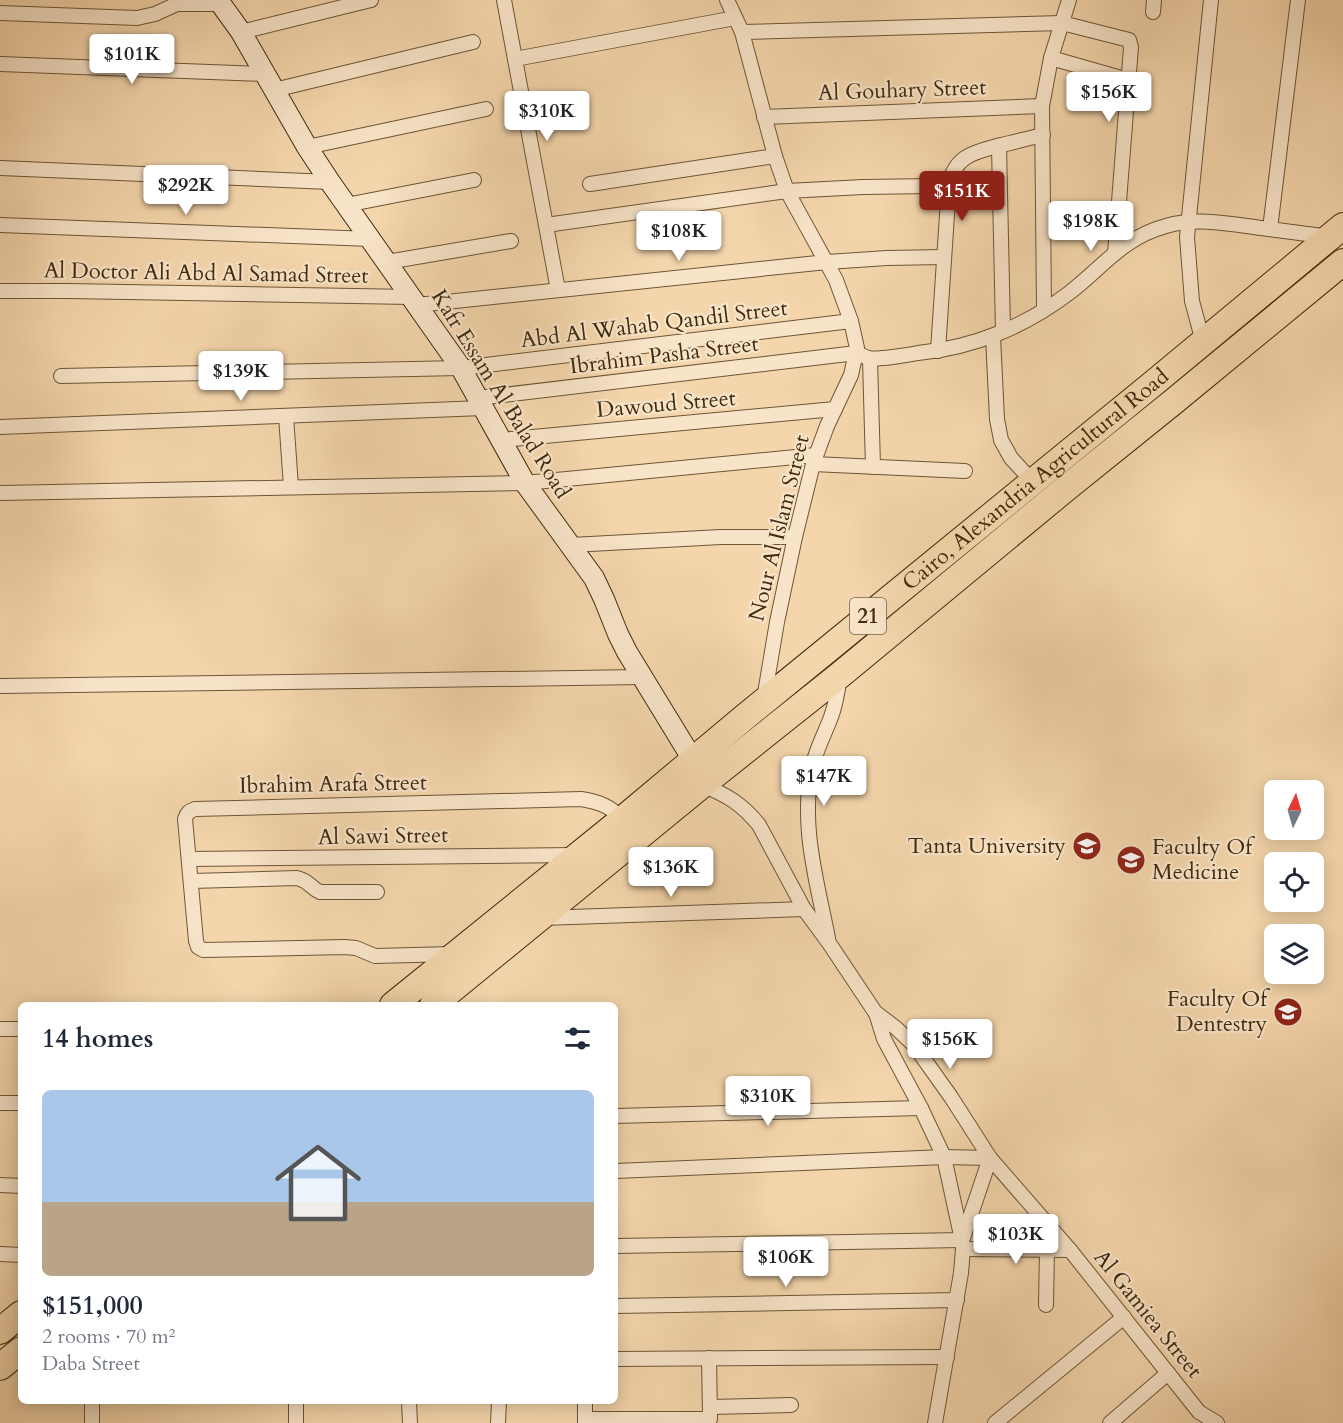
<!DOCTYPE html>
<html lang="en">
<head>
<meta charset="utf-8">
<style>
  :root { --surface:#fff; --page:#f6f6f7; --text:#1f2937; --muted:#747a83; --line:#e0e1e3; --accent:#8f2418 }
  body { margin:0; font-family:Cardo,serif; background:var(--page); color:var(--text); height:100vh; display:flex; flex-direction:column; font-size:22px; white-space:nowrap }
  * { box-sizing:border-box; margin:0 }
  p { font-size:20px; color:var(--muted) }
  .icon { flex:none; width:33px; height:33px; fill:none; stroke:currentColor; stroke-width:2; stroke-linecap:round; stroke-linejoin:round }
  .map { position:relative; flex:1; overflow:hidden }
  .details { position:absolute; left:18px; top:1002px; width:600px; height:402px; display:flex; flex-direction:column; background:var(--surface); border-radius:9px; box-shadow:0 3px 15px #0003 }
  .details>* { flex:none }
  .needle { width:39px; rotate:5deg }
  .fabs { position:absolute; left:1264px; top:780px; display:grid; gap:12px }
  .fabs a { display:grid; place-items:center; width:60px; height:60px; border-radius:9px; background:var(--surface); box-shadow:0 3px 15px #0003; font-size:30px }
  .price { position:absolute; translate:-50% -51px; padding:0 14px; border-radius:6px; background:#fff; color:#222; font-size:20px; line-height:39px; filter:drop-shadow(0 2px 3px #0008) }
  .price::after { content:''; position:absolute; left:50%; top:36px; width:18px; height:14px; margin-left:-9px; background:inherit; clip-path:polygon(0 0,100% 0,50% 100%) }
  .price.on { background:var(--accent); color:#fff }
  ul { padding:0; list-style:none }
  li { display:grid; align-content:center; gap:12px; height:318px; padding:0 24px }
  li+li { border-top:2px solid var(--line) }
  li span { display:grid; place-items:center; height:186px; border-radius:9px; color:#555 }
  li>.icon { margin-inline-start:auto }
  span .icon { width:108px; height:108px; fill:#fffc; stroke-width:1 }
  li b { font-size:26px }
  h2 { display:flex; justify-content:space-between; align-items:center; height:72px; padding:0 24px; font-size:26px }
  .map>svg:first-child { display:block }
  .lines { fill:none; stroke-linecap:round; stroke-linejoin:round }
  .street-casing { stroke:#6c5636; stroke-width:16 }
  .secondary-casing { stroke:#3f2b0e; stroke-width:22 }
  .highway-casing { stroke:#3f2b0e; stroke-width:28 }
  .street { stroke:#f8e4c9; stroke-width:14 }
  .secondary { stroke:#f8e4c9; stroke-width:20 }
  .highway { stroke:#f5d6ac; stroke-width:26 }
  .labels { text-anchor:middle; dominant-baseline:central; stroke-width:4.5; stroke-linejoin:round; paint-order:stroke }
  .shield { fill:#f8e4c9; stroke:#766246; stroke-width:1.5 }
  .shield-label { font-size:21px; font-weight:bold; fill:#3f2b0e }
  .street-label { font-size:22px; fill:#3f2b0e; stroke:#f8e4c9 }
  .poi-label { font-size:22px; fill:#3f2b0e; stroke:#f8e4c9; text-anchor:end }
</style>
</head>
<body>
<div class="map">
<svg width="1343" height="1423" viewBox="0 0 1343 1423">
  <rect width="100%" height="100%" fill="#f5d6ac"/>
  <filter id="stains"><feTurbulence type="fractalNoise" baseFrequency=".00333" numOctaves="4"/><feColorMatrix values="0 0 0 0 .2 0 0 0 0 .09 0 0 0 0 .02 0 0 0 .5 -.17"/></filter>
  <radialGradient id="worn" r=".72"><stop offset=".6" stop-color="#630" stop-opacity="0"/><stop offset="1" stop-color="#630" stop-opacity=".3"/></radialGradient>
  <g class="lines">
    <g class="street-casing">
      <g id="street">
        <path d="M504,0l54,290"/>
        <path d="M727,0l15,32 33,124 12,35 49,89 15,41 6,27 -6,27 -24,51 -14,38 -18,73 -18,85 -13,77"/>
        <path d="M1153,12l1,-12"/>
        <path d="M0,13l137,5 18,-4 22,-10h44"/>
        <path d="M241,32l130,-32"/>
        <path d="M742,32l320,-9 67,17 2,7 -16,206"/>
        <path d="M1051,58l77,22"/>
        <path d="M515,59l220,-41"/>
        <path d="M0,64l265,10"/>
        <path d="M274,90l199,-48"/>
        <path d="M764,117l278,-11"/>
        <path d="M999,146l4,185"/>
        <path d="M307,147l179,-38"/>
        <path d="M0,168l330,14"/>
        <path d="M590,184l185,-28"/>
        <path d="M346,205l128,-25"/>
        <path d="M0,225l371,14"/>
        <path d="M546,225l241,-34 76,-4 136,-2"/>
        <path d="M1270,229l28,-229"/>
        <path d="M387,262l124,-21"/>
        <path d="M0,291h68l343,6"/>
        <path d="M417,305l410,-43 60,-4 57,-1"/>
        <path d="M1044,309l-2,-203 9,-48 18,-58"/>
        <path d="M993,336l4,83 4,21 10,18 22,24"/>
        <path d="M1203,342l-11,-41 -5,-64 24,-237"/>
        <path d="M938,351l11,-166c6,-30 26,-33 52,-40 14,-3 28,-7 42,-10"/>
        <path d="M870,359l3,108"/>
        <path d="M61,376l400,-8 390,-47"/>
        <path d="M478,398l378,-45c4,1 8,4 13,5 8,2 39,-3 49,-5 55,-5 108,-27 151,-60 34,-26 53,-55 97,-67 31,-9 65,-2 95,2 23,3 46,6 69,9"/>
        <path d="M286,416l5,71"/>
        <path d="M0,427l483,-19"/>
        <path d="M501,440l334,-31"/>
        <path d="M813,464l152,7"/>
        <path d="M0,493l525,-10 291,-28"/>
        <path d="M571,545l150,-8h74"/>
        <path d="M0,686l642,-9"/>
        <path d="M702,785c25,10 40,19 57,40l45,84 25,34 46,69 21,16 18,17 37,52 39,61 80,92 129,162 18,11"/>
        <path d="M189,859l387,-4"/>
        <path d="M191,881l106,-3c13,3 13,10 23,14h57"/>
        <path d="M542,918l262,-9"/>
        <path d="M828,938c-11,-57 -29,-115 -15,-174 4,-16 12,-31 18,-47 5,-13 7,-27 9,-41"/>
        <path d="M452,954l-77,2 -19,-8 -11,-1 -142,3 -5,-3 -2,-6 -11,-122c2,-6 4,-8 10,-10l386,-10c19,3 28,7 42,20"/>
        <path d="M876,1013l8,26 37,69 23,49 18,83 1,9 -2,24 -26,150"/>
        <path d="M0,1029h21"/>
        <path d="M0,1103h21"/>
        <path d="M615,1116l306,-8"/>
        <path d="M615,1171l329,-14 46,1"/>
        <path d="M0,1185l21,1"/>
        <path d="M963,1238l27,-80"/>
        <path d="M615,1246l347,-6"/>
        <path d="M963,1249l107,1"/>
        <path d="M0,1254l21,1"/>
        <path d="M1046,1305l1,-56"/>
        <path d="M615,1306l342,-6"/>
        <path d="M709,1358l1,58"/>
        <path d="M615,1359l332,-2"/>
        <path d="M409,1401l1,22"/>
        <path d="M710,1407l81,-2"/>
        <path d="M585,1419h125"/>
        <path d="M92,1423v-22"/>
        <path d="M296,1423v-22"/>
        <path d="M498,1423l1,-22"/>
        <path d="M585,1423v-22"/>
        <path d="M995,1423l129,-106"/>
        <path d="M1110,1423l58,-50"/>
      </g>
    </g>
    <g class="secondary-casing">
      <path id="secondary" d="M218,0l23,32 66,115 23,35 131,186 64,115 69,95 10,21 14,35 9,18 66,108"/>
    </g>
    <g class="highway-casing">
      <g id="highway">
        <path id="s1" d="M393,1005l230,-186 123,-103 409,-334 188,-156"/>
        <path d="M433,1005l269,-220 138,-110 225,-186 108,-87 170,-140"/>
        <path d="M0,1331l21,-17"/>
        <path d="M0,1367l21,-17"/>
      </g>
    </g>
    <use href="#street" class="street"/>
    <use href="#secondary" class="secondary"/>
    <use href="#highway" class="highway"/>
  </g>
  <defs>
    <g id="university-disc" transform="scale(1.5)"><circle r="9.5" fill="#8f2418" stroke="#f8e4c9"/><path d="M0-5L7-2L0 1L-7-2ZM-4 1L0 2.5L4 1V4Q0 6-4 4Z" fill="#fff"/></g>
  </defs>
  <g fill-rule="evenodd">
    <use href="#university-disc" x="1087" y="846"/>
    <use href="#university-disc" x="1131" y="860"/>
    <use href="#university-disc" x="1288" y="1012"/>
  </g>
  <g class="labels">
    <rect class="shield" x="850" y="598" width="36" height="36" rx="4.5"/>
    <g class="shield-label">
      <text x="868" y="616">21</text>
    </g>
    <g class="street-label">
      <text transform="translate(902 90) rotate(-2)">Al Gouhary Street</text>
      <text transform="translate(206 273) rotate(1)">Al Doctor Ali Abd Al Samad Street</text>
      <text transform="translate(654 324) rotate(-7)">Abd Al Wahab Qandil Street</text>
      <text transform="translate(664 355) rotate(-7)">Ibrahim Pasha Street</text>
      <text transform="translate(501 394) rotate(58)">Kafr Essam Al Balad Road</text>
      <text transform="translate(666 404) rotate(-5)">Dawoud Street</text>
      <text stroke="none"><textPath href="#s1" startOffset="830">Cairo, Alexandria Agricultural Road</textPath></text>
      <text transform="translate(779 528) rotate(-76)">Nour Al Islam Street</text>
      <text transform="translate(333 784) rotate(-1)">Ibrahim Arafa Street</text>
      <text transform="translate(383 836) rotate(-1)">Al Sawi Street</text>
      <text transform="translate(1148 1314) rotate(51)">Al Gamiea Street</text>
    </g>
    <g class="poi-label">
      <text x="1066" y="846">Tanta University</text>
      <text x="1152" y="847" text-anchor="start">Faculty Of<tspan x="1152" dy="25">Medicine</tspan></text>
      <text x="1267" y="999">Faculty Of<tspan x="1267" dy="25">Dentestry</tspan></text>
    </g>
  </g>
  <rect width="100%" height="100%" filter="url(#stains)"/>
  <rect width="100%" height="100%" fill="url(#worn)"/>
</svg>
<div class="fabs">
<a><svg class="needle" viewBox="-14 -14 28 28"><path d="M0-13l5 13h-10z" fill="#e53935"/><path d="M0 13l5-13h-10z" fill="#747a83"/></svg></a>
<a><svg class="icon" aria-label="locate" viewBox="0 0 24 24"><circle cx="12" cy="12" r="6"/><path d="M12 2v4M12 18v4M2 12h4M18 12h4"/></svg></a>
<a><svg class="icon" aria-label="layers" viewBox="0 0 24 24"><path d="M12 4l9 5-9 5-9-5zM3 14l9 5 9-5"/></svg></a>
</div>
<b class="price" style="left:132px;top:85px">$101K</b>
<b class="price" style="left:1109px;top:123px">$156K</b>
<b class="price" style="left:547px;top:142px">$310K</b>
<b class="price" style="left:186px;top:216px">$292K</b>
<b class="price on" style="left:962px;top:222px">$151K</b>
<b class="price" style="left:1091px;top:252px">$198K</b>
<b class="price" style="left:679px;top:262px">$108K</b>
<b class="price" style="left:241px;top:402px">$139K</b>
<b class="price" style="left:824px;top:807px">$147K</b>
<b class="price" style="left:671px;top:898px">$136K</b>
<b class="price" style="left:950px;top:1070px">$156K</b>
<b class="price" style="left:768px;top:1127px">$310K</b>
<b class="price" style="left:1016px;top:1265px">$103K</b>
<b class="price" style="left:786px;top:1288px">$106K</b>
<section class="details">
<h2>14 homes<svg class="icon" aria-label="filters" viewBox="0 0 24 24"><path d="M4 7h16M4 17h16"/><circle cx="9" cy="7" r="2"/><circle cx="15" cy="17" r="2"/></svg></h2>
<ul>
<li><span style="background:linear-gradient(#a9c7e8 60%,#b9a48a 0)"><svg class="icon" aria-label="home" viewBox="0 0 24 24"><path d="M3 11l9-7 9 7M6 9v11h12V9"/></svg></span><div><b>$151,000</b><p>2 rooms · 70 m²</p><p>Daba Street</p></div></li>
</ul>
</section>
</div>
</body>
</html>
